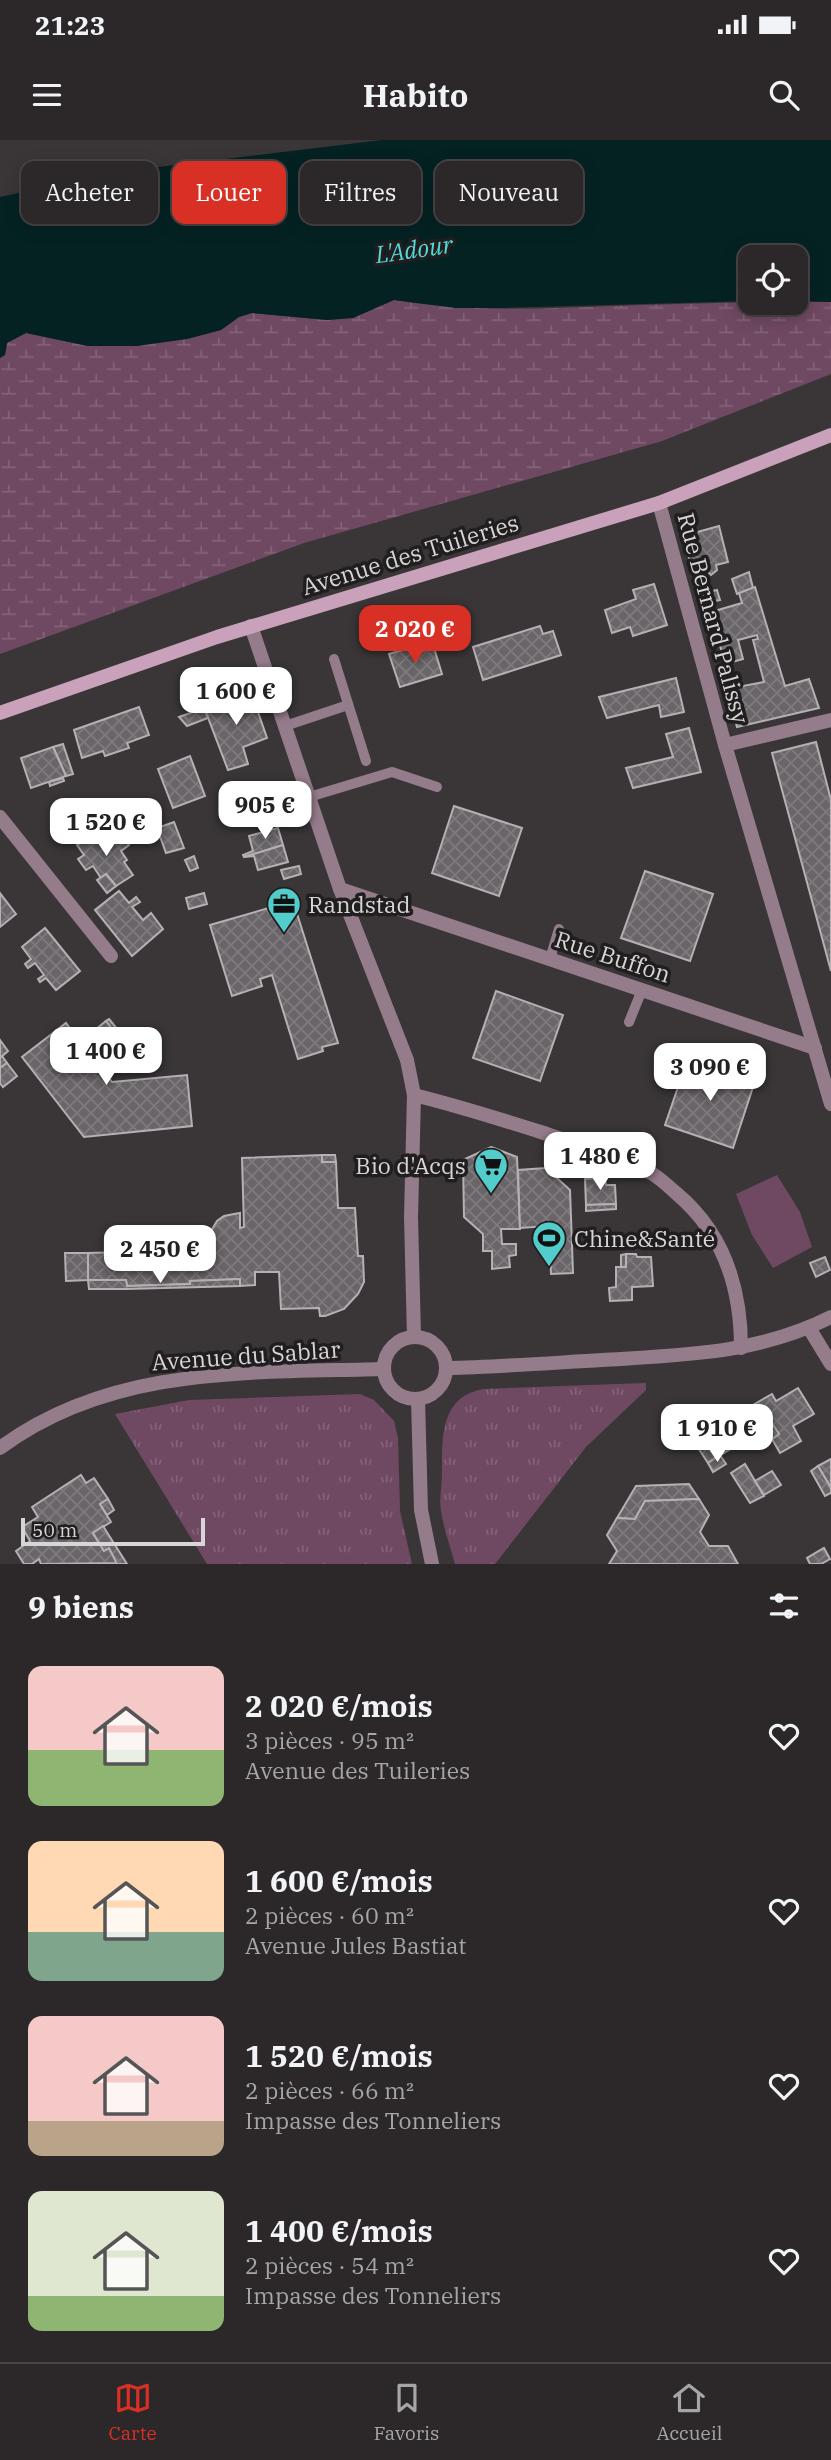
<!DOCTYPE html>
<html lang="fr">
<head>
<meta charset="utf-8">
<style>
  :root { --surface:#2c282a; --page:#383436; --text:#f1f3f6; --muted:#a6a6a8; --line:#484447; --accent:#d93025 }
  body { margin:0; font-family:"IBM Plex Serif",serif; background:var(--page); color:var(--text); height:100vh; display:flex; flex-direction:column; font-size:26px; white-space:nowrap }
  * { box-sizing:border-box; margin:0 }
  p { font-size:23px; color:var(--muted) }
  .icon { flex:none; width:38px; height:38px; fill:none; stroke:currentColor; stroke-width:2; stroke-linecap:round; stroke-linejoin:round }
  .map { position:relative; height:1424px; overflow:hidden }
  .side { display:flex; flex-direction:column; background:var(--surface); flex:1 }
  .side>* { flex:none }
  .guide { position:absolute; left:21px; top:21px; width:789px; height:63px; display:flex; gap:14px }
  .buttons { position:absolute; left:738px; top:105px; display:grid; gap:14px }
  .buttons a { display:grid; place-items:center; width:70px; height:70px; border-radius:14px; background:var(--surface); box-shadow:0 4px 18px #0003,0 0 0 2px var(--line); font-size:35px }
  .scale { position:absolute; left:21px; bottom:18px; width:184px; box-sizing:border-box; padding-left:7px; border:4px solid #d7d5d6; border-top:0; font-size:19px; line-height:24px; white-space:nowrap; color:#d7d5d6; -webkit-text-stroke:5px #201e1f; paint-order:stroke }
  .price { position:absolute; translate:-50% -60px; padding:0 16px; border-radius:14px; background:#fff; color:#222; font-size:23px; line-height:46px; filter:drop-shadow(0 2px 4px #0008) }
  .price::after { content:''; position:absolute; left:50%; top:42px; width:21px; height:16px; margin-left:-10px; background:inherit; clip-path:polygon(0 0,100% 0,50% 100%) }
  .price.on { background:var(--accent); color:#fff }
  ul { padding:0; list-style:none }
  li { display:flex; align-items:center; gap:21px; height:175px; padding:0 28px }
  li span { display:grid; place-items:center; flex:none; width:196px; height:140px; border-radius:14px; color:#555 }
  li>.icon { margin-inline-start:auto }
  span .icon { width:84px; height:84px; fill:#fffc; stroke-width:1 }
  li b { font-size:30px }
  h2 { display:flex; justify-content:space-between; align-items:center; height:84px; padding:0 28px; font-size:30px }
  .pill { padding:0 24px; border-radius:14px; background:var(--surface); box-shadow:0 4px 18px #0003,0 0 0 2px var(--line); font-size:24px; line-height:63px }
  .pill.on { background:var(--accent); color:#fff }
  .status { display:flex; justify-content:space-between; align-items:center; height:49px; padding:0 35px; background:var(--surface); direction:ltr }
  .status svg { height:19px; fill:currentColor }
  header { display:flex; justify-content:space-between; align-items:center; height:91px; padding:0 28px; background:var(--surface); font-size:32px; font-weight:700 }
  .tab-bar { display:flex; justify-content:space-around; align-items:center; height:98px; border-top:2px solid var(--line); background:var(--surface); font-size:19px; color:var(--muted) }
  .tab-bar a { display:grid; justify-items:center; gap:4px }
  .tab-bar .on { color:var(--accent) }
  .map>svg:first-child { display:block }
  .grass { fill:url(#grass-tufts) }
  .wetland { fill:url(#wetland-marsh) }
  .pitch { fill:#6f4961 }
  .water { fill:#052222 }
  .building { fill:url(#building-cross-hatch); stroke:#b5b0b3; stroke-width:2 }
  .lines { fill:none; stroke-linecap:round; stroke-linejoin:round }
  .service { stroke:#957c8b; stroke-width:10 }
  .minor { stroke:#957c8b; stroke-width:14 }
  .secondary { stroke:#caa1ba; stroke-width:14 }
  .labels { text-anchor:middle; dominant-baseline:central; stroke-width:7; stroke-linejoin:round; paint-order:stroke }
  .street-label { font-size:23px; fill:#d7d5d6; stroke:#201e1f }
  .poi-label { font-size:23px; fill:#d7d5d6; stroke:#201e1f; text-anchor:start }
  .water-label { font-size:24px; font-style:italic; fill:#54dad8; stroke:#201e1f }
</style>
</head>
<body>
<div class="status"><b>21:23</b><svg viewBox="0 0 49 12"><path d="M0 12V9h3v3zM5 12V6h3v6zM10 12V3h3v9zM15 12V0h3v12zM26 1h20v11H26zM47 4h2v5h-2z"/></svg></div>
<header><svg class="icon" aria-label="menu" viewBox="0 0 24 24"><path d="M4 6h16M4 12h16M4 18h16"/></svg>Habito<svg class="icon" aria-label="search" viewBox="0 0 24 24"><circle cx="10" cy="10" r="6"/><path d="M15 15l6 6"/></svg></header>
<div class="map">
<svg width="831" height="1424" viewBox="0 0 831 1424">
  <defs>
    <pattern id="grass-tufts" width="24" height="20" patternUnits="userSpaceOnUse" patternTransform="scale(1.75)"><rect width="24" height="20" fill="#6f4961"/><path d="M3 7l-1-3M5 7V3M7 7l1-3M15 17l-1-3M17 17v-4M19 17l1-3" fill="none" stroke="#836277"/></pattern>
    <pattern id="wetland-marsh" width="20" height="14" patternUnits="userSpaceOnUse" patternTransform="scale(1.75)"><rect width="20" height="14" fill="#6f4961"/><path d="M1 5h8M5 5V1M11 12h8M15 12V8" fill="none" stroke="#836277"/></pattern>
    <pattern id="building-cross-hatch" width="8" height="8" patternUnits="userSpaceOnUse" patternTransform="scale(1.75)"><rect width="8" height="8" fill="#6a6568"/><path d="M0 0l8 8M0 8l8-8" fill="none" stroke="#7f7a7d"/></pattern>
  </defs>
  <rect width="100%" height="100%" fill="#3a3638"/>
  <g class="grass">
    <path d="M646,1243v7l-60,57 -91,117h-40c-5,-18 -11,-35 -14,-53 -2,-12 1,-26 1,-39 0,-34 -2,-76 42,-83z"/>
    <path d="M360,1254l14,6 20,21 4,17 2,73 12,53h-205l-92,-150 74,-14z"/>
  </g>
  <path class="wetland" d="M394,160c72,12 146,9 219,6 75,-2 146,-5 218,-4v72l-169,67 -358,102 -304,111v-296l5,-4 2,-11 19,-10 62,13 99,-7 34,-9 18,-13 13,-4 75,7 26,-2z"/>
  <path class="pitch" d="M777,1035l23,37 12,35 -39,21 -21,-33 -16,-41z"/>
  <path class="water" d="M382,0h449v162l-35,-1v-44h-45v44l-251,7h-44l-62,-8 -41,18 -26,2 -75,-7 -13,4 -18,13 -34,9 -50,7h-49l-62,-13 -19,10 -2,12 -5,3v-161l108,-24z"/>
  <g class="building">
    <path d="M719,386l9,36 -12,3 1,5 -6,5 -6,-6 -12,3 -10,-36z"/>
    <path d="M749,432l4,16 -16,6 -5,-15z"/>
    <path d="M654,444l13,41 -34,11 -3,-9 -18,6 -7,-23 31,-11 -3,-9z"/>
    <path d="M755,447l30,99 24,-7 10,29 -82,19 -10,-38 37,-7 -11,-42 5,-1 -1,-4 -19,5 5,19 -18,5 -14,-52 31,-9 -3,-10z"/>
    <path d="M717,450l3,10 -18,4 -3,-10z"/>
    <path d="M540,486l3,8 10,-3 8,24 -78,25 -10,-33z"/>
    <path d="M420,505l2,6 12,-3 8,26 -42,13 -11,-33z"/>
    <path d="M676,538l8,34 -23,5 -2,-12 -52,13 -8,-21z"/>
    <path d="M250,549l17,49 -24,9 5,17 -20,6 -24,-63z"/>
    <path d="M139,567l10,28 -22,8 2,5 -24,8 -2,-5 -21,7 -8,-28z"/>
    <path d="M204,568l4,10 -21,8 -8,-9z"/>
    <path d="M689,588l12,44 -68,16 -7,-20 47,-11 -7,-23z"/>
    <path d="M816,602l15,58v171l-59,-218z"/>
    <path d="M63,604l10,30 -7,2 -13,-29z"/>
    <path d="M53,607l13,29 -35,12 -10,-30z"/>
    <path d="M190,616l15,40 -32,12 -15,-39z"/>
    <path d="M63,638l1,3 -14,5 -1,-4z"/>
    <path d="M454,666l68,22 -23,68 -67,-23z"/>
    <path d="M282,671l2,9 -16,5 -4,-9z"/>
    <path d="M174,682l10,26 -18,5 -9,-25z"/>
    <path d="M278,688l5,17 -39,12 -1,-2 10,-4 -4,-15z"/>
    <path d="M121,694l8,11 -8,6 6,9 -3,2 9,13 -17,11 -10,-12 -5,4 -8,-12 -7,4 -8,-11 6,-4 -7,-10 13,-10 4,6 3,-2 3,3 7,-5 3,6z"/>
    <path d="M283,705l5,17 -30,8 -4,-14 -10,1z"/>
    <path d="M194,716l4,12 -8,3 -5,-11z"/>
    <path d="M299,726l2,8 -17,5 -3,-9z"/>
    <path d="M645,731l68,23 -23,67 -69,-23z"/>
    <path d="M106,734l10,12 -9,7 -10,-13z"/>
    <path d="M119,751l10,12 7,-6 4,5 -8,5 11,13 8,-7 12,16 -31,27 -37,-46z"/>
    <path d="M0,753l16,21 -16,13z"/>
    <path d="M204,753l3,11 -18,5 -3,-11z"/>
    <path d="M293,761l45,142 -16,4 1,4 -25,8 -26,-84 -12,4 2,7 -30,10 -22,-71z"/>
    <path d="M45,788l35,43 -24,19 -10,-12 -6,4 -2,-3 6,-4 -9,-12 -7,5 -3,-4 6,-5 -9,-12z"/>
    <path d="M496,851l67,24 -23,66 -67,-23z"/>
    <path d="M109,879l18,22 -4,3 -17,-23z"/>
    <path d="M106,881l17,23 -26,20 15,18 75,-7 5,51 -108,11 -62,-80 44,-34 14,19z"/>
    <path d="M0,900l8,11 -8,7z"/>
    <path d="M2,916l5,7 -7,5v-10z"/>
    <path d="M688,918l67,23 -22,67 -68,-23z"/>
    <path d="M7,923l10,13 -14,11 -3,-4v-15z"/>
    <path d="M491,1007l26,10 3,72h-19l1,15h14v11l-7,1 1,11 -18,2v-18h-9v-17l-19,-17 -1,-57z"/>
    <path d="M322,1015h13l1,7h-14z"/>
    <path d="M322,1015v7h14l2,46h17l3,48h5l1,26 -6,12 -14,15 -19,7h-5l-1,-8 -38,1 -2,-37h-24v13l-15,1v-7l-50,2v3l-63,2 -1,-6h-38v-27l70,-2 10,-1v-3l40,-2v-9l9,-15 7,-5 10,-2 6,-1v15l4,-1 -2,-69z"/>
    <path d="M546,1028l24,22 3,83 -22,1 -2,-48 -29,2 -2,-58z"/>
    <path d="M605,1038l1,7h9l1,19 -30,1 -1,-26z"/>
    <path d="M616,1064v5l-30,2v-6z"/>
    <path d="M65,1113h23v27l-22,1z"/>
    <path d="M626,1114h10l1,3h14l2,29 -21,1v13l-22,1 -1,-13 7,-1v-20h10z"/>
    <path d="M626,1114v13h-5v-12z"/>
    <path d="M825,1117l5,13 -14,7 -6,-14z"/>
    <path d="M240,1139v7l-114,3h-37l-1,-9h38l1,6 63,-2v-3z"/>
    <path d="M798,1248l16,26 -21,12 8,15 -21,12 -8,-14 7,-5 -12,-18 -7,4 -9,-14 21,-12 4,7z"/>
    <path d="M767,1276l12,18 -7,5 -12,-19z"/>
    <path d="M713,1284l16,26 -21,13 -17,-26z"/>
    <path d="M720,1315l6,9 -13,8 -5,-9z"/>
    <path d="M831,1319v29l-13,-22z"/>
    <path d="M745,1324l19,32 -14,7 -19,-30z"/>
    <path d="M818,1326l13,22v5l-6,3 -14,-25z"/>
    <path d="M772,1331l9,14 -17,10 -9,-14z"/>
    <path d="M81,1335l5,8 8,-5 14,21 -8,5 11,18 -18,11 11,18 5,-3 10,15 -78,1 -2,-5 -7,5h-8l-8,-13 14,-10 -8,-14 16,-10 -6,-10z"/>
    <path d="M689,1344l10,15 -54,2 -10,18 -18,-1 19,-32z"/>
    <path d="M108,1359l6,11 -7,5 -7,-11z"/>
    <path d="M699,1359l10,16 -9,17 9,14h19l10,18h-129l8,-13 -10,-16 10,-17 18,1 10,-18z"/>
    <path d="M103,1386l24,38h-10l-8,-16 -5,3 -11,-18z"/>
    <path d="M824,1408l6,11 -9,5h-11l-3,-6z"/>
  </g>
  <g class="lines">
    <g class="service">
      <path d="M334,519l32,102"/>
      <path d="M285,586l63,-21"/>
      <path d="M309,657l83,-25 45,15"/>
      <path d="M550,819l9,-30"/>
      <path d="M629,882l13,-32"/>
    </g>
    <g class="minor">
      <path d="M659,363l66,242 106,-25"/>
      <path d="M251,486l89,263 67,171 7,35 -3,122 3,119"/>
      <path d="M725,605l106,359"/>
      <path d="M0,677l111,139"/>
      <path d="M340,749l475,159"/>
      <path d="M414,955c45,11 89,25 133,39 35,12 71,22 104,39 9,5 17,13 25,20 47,39 65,95 65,155"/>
      <path d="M809,1188l22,36"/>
      <circle cx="415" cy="1228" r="31"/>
      <path d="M446,1228c52,-1 104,-5 156,-8 80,-5 156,-6 229,-43"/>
      <path d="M418,1259l3,111 11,54"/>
      <path d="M0,1308c112,-83 251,-75 384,-79"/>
    </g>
    <path class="secondary" d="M0,573l217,-76 442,-134 172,-68"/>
  </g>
  <defs>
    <g id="office-pin" transform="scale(1.75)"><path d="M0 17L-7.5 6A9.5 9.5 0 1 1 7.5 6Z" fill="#53cdcb" stroke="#201e1f"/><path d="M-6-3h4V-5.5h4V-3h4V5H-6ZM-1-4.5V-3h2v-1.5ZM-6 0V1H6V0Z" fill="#111"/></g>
    <g id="supermarket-pin" transform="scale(1.75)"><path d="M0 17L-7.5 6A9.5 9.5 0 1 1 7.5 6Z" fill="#53cdcb" stroke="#201e1f"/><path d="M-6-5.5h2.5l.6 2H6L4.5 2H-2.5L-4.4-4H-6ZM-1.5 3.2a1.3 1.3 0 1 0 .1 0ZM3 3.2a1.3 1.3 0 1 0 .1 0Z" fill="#111"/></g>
    <g id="stadium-pin" transform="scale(1.75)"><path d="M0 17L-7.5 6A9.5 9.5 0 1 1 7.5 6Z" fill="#53cdcb" stroke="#201e1f"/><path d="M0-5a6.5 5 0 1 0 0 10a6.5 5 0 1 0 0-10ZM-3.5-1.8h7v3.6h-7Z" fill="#111"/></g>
  </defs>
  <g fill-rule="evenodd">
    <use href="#office-pin" x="284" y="764"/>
    <use href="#supermarket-pin" x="491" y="1025"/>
    <use href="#stadium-pin" x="549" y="1098"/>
  </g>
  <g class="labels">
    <g class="street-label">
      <text transform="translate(410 414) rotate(-17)">Avenue des Tuileries</text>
      <text transform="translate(714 478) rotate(75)">Rue Bernard Palissy</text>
      <text transform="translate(613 816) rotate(18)">Rue Buffon</text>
      <text transform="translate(246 1215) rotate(-4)">Avenue du Sablar</text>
    </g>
    <g class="poi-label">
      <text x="308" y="764">Randstad</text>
      <text x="466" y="1025" text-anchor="end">Bio d'Acqs</text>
      <text x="574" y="1098">Chine&amp;Santé</text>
    </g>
    <g class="water-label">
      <text transform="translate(414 109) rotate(-8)">L'Adour</text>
    </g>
  </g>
</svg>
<div class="buttons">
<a><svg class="icon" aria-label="locate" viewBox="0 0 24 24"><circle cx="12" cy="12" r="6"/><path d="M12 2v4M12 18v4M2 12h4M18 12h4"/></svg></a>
</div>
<div class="scale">50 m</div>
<b class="price on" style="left:415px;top:525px">2 020 €</b>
<b class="price" style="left:236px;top:587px">1 600 €</b>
<b class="price" style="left:265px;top:701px">905 €</b>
<b class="price" style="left:106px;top:718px">1 520 €</b>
<b class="price" style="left:106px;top:947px">1 400 €</b>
<b class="price" style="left:710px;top:963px">3 090 €</b>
<b class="price" style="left:600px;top:1052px">1 480 €</b>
<b class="price" style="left:160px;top:1145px">2 450 €</b>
<b class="price" style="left:717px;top:1324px">1 910 €</b>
<div class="guide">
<a class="pill">Acheter</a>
<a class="pill on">Louer</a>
<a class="pill">Filtres</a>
<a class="pill">Nouveau</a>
</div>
</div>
<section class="side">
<h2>9 biens<svg class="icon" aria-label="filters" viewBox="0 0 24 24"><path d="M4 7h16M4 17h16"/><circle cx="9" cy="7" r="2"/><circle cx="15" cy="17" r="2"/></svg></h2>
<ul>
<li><span style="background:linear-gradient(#f6c9c9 60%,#8fb573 0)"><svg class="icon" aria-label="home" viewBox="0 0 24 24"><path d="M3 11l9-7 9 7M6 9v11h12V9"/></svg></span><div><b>2 020 €/mois</b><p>3 pièces · 95 m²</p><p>Avenue des Tuileries</p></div><svg class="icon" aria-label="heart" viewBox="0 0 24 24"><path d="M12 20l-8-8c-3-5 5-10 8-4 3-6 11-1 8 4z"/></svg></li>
<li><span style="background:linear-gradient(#ffd9b3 65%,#7fa58c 0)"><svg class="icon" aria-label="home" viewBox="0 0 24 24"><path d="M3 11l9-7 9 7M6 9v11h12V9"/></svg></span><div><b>1 600 €/mois</b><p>2 pièces · 60 m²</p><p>Avenue Jules Bastiat</p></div><svg class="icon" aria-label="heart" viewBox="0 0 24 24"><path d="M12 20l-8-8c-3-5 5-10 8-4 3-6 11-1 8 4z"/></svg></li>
<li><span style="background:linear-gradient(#f6c9c9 75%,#b9a48a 0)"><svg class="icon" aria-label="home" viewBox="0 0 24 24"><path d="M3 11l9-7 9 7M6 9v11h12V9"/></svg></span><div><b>1 520 €/mois</b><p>2 pièces · 66 m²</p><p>Impasse des Tonneliers</p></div><svg class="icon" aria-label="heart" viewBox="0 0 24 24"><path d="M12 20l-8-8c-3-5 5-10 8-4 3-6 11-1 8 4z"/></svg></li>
<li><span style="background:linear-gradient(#dfe7d0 75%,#8fb573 0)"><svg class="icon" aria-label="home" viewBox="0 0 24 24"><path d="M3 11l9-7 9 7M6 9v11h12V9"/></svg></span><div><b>1 400 €/mois</b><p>2 pièces · 54 m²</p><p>Impasse des Tonneliers</p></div><svg class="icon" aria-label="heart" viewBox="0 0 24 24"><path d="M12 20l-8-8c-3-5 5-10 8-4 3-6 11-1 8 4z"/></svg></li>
</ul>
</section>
<nav class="tab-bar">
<a class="on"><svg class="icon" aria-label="map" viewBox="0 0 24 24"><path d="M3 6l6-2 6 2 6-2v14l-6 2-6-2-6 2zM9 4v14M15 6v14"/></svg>Carte</a>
<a><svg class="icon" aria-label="saved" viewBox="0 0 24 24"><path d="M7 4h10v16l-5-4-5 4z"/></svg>Favoris</a>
<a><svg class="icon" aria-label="home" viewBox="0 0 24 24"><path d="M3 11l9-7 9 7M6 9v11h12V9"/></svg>Accueil</a>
</nav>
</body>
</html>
